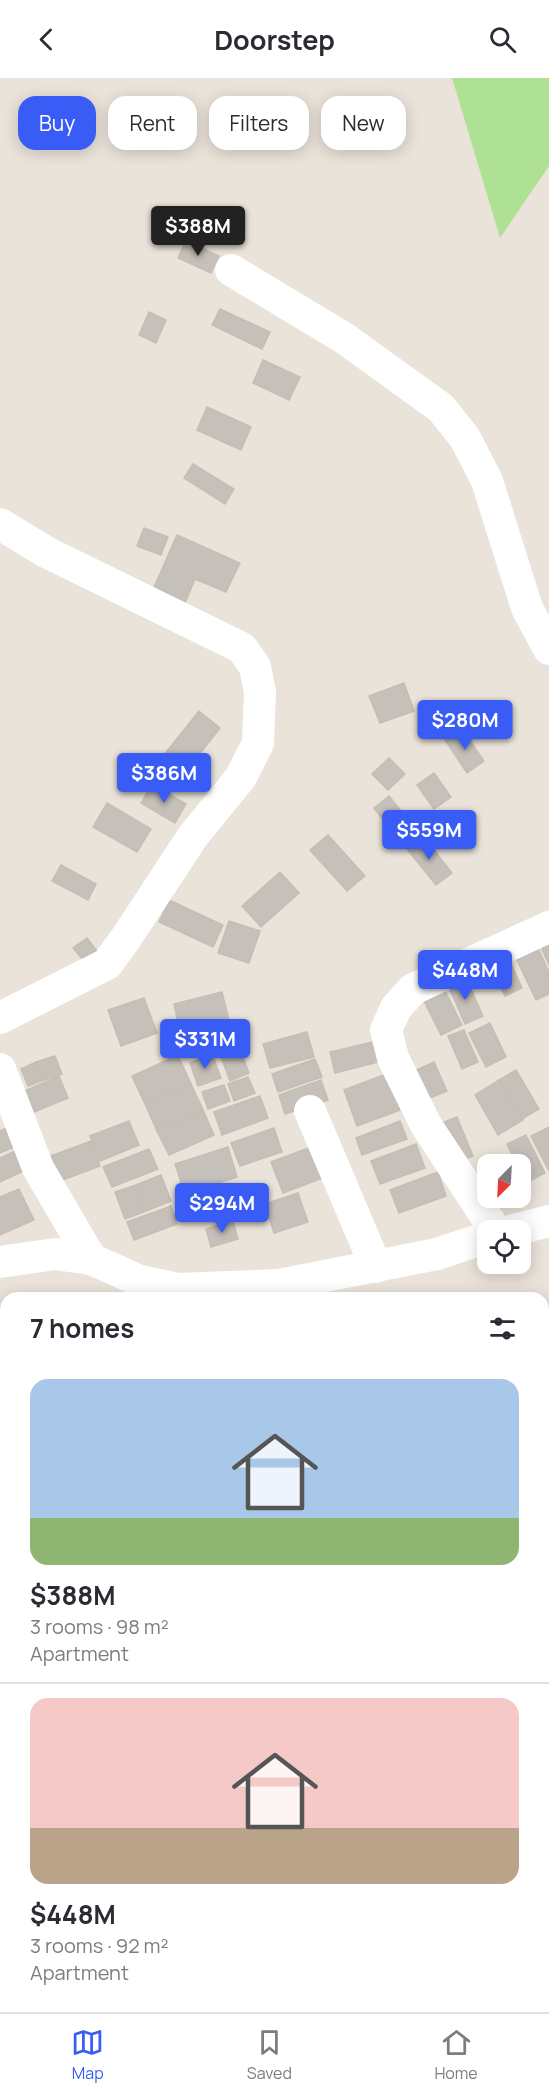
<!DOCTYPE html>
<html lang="en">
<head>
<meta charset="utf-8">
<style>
  :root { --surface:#fff; --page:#f2f2f3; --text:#2b2b33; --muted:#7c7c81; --line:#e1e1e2; --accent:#395cf7 }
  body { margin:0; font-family:Manrope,sans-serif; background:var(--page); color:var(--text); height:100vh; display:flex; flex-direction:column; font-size:22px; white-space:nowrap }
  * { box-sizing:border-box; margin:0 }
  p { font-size:20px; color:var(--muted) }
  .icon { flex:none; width:33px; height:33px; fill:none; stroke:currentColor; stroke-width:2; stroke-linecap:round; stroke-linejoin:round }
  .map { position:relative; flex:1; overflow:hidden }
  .side { position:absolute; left:0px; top:1214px; width:549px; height:722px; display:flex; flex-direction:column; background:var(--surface); border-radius:18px 18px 0 0; box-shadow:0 3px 15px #0003 }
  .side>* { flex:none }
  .banner { position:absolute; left:18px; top:18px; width:513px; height:54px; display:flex; gap:12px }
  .needle { width:39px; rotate:204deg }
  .controls { position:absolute; left:477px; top:1076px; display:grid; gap:12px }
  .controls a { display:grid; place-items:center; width:54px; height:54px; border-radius:12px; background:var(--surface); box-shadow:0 3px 15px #0003; font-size:30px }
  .price { position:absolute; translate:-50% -51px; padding:0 14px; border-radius:6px; background:var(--accent); color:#fff; font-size:20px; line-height:39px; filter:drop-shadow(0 2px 3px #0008) }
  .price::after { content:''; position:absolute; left:50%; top:36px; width:18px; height:14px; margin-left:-9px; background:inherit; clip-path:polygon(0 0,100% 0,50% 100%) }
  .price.on { background:#222; color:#fff }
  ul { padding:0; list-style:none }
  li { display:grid; align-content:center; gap:12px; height:318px; padding:0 30px }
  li+li { border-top:2px solid var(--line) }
  li span { display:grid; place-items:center; height:186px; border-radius:18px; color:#555 }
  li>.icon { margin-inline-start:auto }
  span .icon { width:108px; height:108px; fill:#fffc; stroke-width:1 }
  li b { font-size:26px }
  h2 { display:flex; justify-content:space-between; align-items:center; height:72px; padding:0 30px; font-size:26px }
  .pill { padding:0 21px; border-radius:18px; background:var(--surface); box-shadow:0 3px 15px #0003; font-size:21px; line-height:54px }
  .pill.on { background:var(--accent); color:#fff }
  header { display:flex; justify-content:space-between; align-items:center; height:78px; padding:0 30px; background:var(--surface); font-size:27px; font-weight:700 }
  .tabs { display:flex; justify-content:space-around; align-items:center; height:84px; border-top:2px solid var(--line); background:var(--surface); font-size:16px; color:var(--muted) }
  .tabs a { display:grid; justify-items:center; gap:3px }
  .tabs .on { color:var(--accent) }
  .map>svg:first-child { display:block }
  .green { fill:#afe195 }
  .building { fill:#c5c0b9; stroke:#c5bfb3; stroke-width:1.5 }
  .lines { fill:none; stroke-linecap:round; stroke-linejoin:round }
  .minor { stroke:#fff; stroke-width:32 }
</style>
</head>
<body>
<header><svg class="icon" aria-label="back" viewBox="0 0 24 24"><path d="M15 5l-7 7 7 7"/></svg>Doorstep<svg class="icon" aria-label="search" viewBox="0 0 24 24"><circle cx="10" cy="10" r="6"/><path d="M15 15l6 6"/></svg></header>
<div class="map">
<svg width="549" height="1934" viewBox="0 0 549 1934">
  <rect width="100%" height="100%" fill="#eae3d9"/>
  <path class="green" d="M452,0h97v88l-49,72z"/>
  <g class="building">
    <path d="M186,163l33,15 -8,17 -33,-15z"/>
    <path d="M220,231l50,23 -8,17 -50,-24z"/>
    <path d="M149,234l17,8 -10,23 -17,-8z"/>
    <path d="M263,282l37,17 -11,23 -36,-17z"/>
    <path d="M207,329l44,20 -10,23 -44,-20z"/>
    <path d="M193,386l41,25 -9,15 -41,-26z"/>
    <path d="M144,450l24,9 -7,18 -24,-9z"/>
    <path d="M177,457l63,28 -14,29 -31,-13 -12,29 -32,-14z"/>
    <path d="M404,605l10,28 -34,12 -11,-27z"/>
    <path d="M199,633l21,17 -35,44 -21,-17z"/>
    <path d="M462,651l22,32 -17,12 -22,-33z"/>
    <path d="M389,680l16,16 -17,16 -16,-16z"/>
    <path d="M434,695l17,24 -17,12 -17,-24z"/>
    <path d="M152,706l34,20 -11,19 -34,-20z"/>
    <path d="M389,718l29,36 -16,12 -28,-36z"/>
    <path d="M107,725l44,26 -14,23 -44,-25z"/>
    <path d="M328,757l37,41 -18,15 -37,-41z"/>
    <path d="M423,758l29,37 -16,12 -29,-36z"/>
    <path d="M61,787l35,19 -8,16 -36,-19z"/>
    <path d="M280,794l19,21 -38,34 -19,-21z"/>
    <path d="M169,822l54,25 -10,22 -54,-25z"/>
    <path d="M229,843l31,10 -11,32 -31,-10z"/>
    <path d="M87,860l13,17 -13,10 -14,-17z"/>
    <path d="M549,863v24l-9,-20z"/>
    <path d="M537,868l12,26v22l-13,6 -21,-44z"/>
    <path d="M506,875l16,35 -17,8 -16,-35z"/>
    <path d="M466,900l17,38 -18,8 -17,-39z"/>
    <path d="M443,909l19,38 -21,10 -19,-38z"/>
    <path d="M222,914l9,37 -49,11 -8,-36z"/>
    <path d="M144,920l13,35 -36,13 -13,-36z"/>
    <path d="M490,945l16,34 -20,10 -17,-34z"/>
    <path d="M464,952l14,32 -16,7 -14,-33z"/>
    <path d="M307,954l7,25 -44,11 -7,-24z"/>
    <path d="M373,964l5,20 -43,11 -5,-21z"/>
    <path d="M239,969l10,26 -19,8 -10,-27z"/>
    <path d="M212,976l9,24 -23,8 -8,-23z"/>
    <path d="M178,977l13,29 -46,20 -13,-28z"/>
    <path d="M55,978l7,18 -18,6 -8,-18z"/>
    <path d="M315,981l7,18 -44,15 -6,-18z"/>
    <path d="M36,984l8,18 -16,6 -7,-17z"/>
    <path d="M434,984l13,29 -22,9 -13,-28z"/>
    <path d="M516,992l23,39 -17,10 -23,-39z"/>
    <path d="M386,996l14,36 -43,16 -13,-36z"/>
    <path d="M59,998l9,22 -46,19 -9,-21z"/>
    <path d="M248,999l7,16 -21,8 -6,-17z"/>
    <path d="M321,1002l7,20 -43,14 -6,-19z"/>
    <path d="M499,1002l24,40 -25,15 -23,-40z"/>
    <path d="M191,1006l12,26 -46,21 -12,-27z"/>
    <path d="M224,1007l6,16 -22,8 -6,-17z"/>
    <path d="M260,1018l8,22 -46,17 -8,-23z"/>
    <path d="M203,1032l11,25 -45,20 -12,-24z"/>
    <path d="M457,1039l16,39 -18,7 -16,-39z"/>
    <path d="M129,1043l10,24 -39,16 -10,-25z"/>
    <path d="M400,1043l7,18 -45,16 -6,-17z"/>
    <path d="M10,1048l9,19 -19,8v-22z"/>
    <path d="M549,1049v44l-18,-35z"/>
    <path d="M274,1050l8,24 -42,14 -9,-23z"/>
    <path d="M526,1057l19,38 -19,10 -6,-12v-7h-3l-10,-20z"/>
    <path d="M91,1063l9,25 -51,19 -9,-25z"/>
    <path d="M416,1066l9,24 -45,16 -9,-23z"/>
    <path d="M314,1068l11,31 -42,16 -12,-31z"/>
    <path d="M228,1069l9,30 -52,17 -10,-30z"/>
    <path d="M19,1071l9,20 -28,13v-24z"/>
    <path d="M149,1071l9,20 -46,18 -9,-20z"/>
    <path d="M438,1094l8,24 -47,17 -9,-23z"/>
    <path d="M161,1097l10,26 -25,10 -10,-26z"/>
    <path d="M136,1107l10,26 -21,8 -10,-27z"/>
    <path d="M19,1111l15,31 -34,15v-38z"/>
    <path d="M298,1115l10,29 -34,11 -9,-29z"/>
    <path d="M171,1128l6,18 -43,16 -7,-18z"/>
    <path d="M233,1143l5,18 -27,8 -5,-18z"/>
  </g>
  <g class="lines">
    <g class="minor">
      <path d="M231,192l113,68 97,70 24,30 22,43 40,127 22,41"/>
      <path d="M0,446l46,28 196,96 13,19 5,25 -2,51 -17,34 -48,59 -67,102 -19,26 -107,54"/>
      <path d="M0,991l38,99 53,91"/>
      <path d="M310,1033l66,156"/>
      <path d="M495,1152l-69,-105 -33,-67 -7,-28 10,-22 17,-19 136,-62"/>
      <path d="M514,1152l35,-9"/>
      <path d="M0,1184l55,-8 36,5 49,22 38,8 101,-4 158,-31 51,-17"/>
    </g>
  </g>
</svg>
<div class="controls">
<a><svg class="needle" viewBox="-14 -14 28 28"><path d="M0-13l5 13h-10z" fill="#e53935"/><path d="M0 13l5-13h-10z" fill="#7c7c81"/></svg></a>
<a><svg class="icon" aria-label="locate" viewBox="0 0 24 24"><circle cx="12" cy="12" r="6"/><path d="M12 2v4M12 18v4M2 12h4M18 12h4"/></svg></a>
</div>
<b class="price on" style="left:198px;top:179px">$388M</b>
<b class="price" style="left:465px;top:673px">$280M</b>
<b class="price" style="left:164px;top:726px">$386M</b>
<b class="price" style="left:429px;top:783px">$559M</b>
<b class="price" style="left:465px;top:923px">$448M</b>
<b class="price" style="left:205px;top:992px">$331M</b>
<b class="price" style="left:222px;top:1156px">$294M</b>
<div class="banner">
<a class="pill on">Buy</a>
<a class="pill">Rent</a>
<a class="pill">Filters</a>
<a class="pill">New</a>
</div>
<section class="side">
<h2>7 homes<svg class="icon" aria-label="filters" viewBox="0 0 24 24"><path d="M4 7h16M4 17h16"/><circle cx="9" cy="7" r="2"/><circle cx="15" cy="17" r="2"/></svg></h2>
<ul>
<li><span style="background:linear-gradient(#a9c7e8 75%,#8fb573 0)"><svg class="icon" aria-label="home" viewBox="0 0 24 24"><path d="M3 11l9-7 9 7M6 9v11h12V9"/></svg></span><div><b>$388M</b><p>3 rooms · 98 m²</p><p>Apartment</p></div></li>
<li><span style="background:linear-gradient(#f6c9c9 70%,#b9a48a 0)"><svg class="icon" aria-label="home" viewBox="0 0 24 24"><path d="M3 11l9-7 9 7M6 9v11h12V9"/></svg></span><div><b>$448M</b><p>3 rooms · 92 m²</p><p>Apartment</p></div></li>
</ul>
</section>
</div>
<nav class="tabs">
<a class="on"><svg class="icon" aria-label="map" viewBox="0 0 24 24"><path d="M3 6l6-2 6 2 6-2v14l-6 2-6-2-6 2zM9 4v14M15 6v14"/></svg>Map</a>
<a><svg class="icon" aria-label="saved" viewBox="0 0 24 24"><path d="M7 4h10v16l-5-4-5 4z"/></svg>Saved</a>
<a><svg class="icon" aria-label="home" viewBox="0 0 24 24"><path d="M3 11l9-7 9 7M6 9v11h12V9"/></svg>Home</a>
</nav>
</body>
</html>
